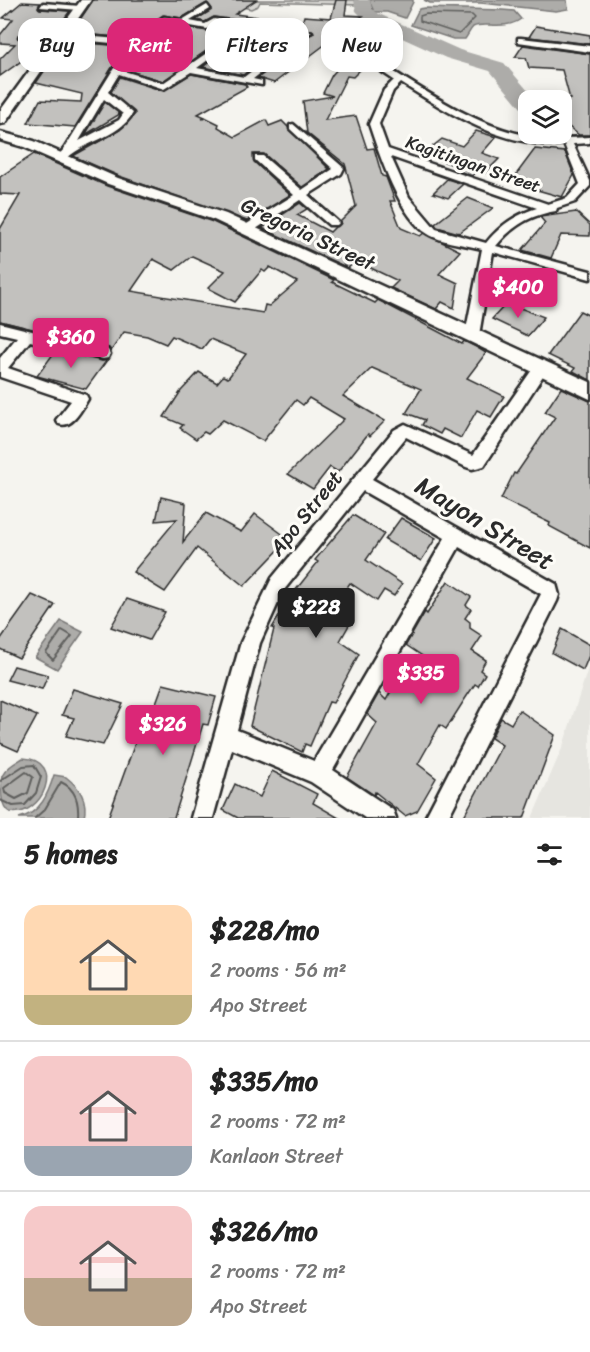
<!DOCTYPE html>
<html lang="en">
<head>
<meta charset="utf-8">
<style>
  :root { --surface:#fff; --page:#f6f6f6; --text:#222; --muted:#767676; --line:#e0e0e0; --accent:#db2777 }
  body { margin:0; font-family:Sriracha,sans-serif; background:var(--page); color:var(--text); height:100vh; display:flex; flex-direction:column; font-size:22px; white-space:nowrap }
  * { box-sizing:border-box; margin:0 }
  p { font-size:20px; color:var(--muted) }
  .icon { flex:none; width:33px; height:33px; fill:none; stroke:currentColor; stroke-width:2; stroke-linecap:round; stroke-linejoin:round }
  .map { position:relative; height:818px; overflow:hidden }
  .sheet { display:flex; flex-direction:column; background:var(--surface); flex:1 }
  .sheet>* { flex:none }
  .hud { position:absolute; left:18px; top:18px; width:555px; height:54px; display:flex; gap:12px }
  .buttons { position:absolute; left:518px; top:90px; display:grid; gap:12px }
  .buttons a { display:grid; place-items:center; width:54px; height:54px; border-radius:12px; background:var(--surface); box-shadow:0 3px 15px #0003; font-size:30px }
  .price { position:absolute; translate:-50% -51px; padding:0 14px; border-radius:6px; background:var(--accent); color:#fff; font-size:20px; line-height:39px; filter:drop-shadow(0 2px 3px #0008) }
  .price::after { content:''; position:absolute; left:50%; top:36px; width:18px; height:14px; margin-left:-9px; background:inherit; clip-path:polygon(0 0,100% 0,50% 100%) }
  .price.on { background:#222; color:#fff }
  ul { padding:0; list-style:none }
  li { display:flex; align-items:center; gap:18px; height:150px; padding:0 24px }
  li+li { border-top:2px solid var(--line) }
  li span { display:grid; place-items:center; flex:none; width:168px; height:120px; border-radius:18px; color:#555 }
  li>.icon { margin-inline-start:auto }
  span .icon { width:72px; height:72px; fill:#fffc; stroke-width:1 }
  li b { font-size:26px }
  h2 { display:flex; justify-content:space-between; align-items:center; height:72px; padding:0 24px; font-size:26px }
  .tag { padding:0 21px; border-radius:18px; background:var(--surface); box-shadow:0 3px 15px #0003; font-size:21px; line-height:54px }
  .tag.on { background:var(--accent); color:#fff }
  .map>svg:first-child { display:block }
  .built { fill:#e6e5e0 }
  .green { fill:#d7d6d2; stroke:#81807e; stroke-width:1.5 }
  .water { fill:#adaca9; stroke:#797877; stroke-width:1.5 }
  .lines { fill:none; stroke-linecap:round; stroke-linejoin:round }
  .shore-far1 { stroke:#5f5f5d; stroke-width:1.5 }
  .shore { stroke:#5f5f5d; stroke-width:2 }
  .river { fill:#adaca9; fill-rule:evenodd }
  .building { fill:#c2c1be; stroke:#2b2b2b; stroke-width:1.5; fill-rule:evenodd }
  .street-casing { stroke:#2b2b2b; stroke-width:5 }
  .secondary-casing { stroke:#2b2b2b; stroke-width:5 }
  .street { fill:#fdfcf7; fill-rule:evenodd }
  .secondary { fill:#fdfcf7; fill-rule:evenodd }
  .labels { text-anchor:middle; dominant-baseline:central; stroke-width:6; stroke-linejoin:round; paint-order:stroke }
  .far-street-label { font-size:18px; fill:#2b2b2b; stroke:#fdfcf7 }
  .street-label { font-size:21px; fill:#2b2b2b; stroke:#fdfcf7 }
  .near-street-label { font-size:26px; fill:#2b2b2b; stroke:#fdfcf7 }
</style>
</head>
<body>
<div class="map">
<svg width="590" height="818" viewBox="0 0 590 818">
  <rect width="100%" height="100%" fill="#f5f4ef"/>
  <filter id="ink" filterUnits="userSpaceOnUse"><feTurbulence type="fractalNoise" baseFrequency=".0167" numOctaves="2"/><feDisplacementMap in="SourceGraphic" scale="12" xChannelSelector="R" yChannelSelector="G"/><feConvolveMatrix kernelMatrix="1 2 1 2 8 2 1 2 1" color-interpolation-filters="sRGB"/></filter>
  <g filter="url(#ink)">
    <path class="built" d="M590,662v156h-58l31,-72z"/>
    <path class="green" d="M212,0h146v5l-98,-3 -2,4 -7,3z"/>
    <g class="water">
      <path d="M369,0h44v2l-8,16 -18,-6h-13z"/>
      <path d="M424,0h143l1,9 -12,2 -75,-8h-51z"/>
      <path d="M425,8l77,2 12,1 7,8c-17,12 -38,2 -48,8 -3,3 -5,8 -8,12h-12l-42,-14 8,-16z"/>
      <path d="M61,621l22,11 -26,37 -22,-12z"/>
      <path d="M23,758c44,2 19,60 -13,54 -10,-4 -10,-26 -8,-36 5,-9 13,-13 21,-18z"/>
      <path d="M54,775l12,2c14,11 22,23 18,41h-65c22,-5 29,-24 35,-43z"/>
    </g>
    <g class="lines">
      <path class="shore-far1" d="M426,14l46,1 3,3 -16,16 -39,-13v-5z"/>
      <g class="shore">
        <path d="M62,630l10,6 -19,24 -7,-7z"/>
        <path d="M26,772l7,5 -5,16 -12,6 -11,-6 -1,-5z"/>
        <path d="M0,781l23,-15 11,-1 7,12 -5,16 -11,12 -12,1 -13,-6"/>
        <path d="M35,818l10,-9 16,-27c15,7 18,20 17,36"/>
      </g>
      <path class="river" d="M354,0h16l2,9 7,5 81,36 44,13 32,37h-8v10l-7,-2 -31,-37 -44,-13 -79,-36 -11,-11z"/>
    </g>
    <g class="building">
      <path d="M93,0h163l-21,14 67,9 2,-7 27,2 5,-18h11l-2,15 18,1 -89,67 -16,-5 22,-17 -1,-8h-7l-29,22 -40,-8 33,-26 -10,-4 -63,44 -50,-15 -38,61 -47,-4 12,-23 41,2 1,-8 -46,-11 29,-42 67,6 36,-23 39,7 9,-5 92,10 6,-3 -2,-3 -98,-13 -9,5 -9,-2 16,-11 -5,-6 -25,15 -19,-3 -34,23 -58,-5z"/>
      <path d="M22,2l18,1 -2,4 2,2 30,2 -18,24 -29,-2 -5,2 1,4 28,4 -47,33v-17l15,-15 -15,-1v-8l13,-16 -10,-1z"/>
      <path d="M355,24l16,2 -2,6 29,15 -13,15 -12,-5 -20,20 -6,-1 -22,44 31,-4 11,33 7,-1 8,28 4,1 9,24h-5l11,27 19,8 4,-3 36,18 -21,23 19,9 -4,25 -12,-6 -6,7 -45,-21 7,-7 -42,-20 -8,7 -86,-40 38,-25 7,6 -10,6 33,17 26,-26 -11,-42 -38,-31 -4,-32 30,-5 -10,-3 9,-18 8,-9h-4l6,-9 -9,-1z"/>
      <path d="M536,26l54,9v9l-61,-7z"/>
      <path d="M523,45l67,9v81h-11l-15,-12 -1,-25 7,1 -8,-29 -33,-2 -3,-10 -11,-1z"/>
      <path d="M191,74l54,10 2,3 -49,27 7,3 -3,2 5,-1 12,6 -1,3 17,10 31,-17 3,6 13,-5 47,48 -27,18 -38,-33h-11l1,8 36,33 -43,26 -128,-45 -46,-20 47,-26 15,-16 -24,-22 9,-15 43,14z"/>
      <path d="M105,102l15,12 -35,21z"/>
      <path d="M476,131l20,6 -14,16 17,6 -14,14 -7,-3 -6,6 -16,-6 3,-3 -36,-13 19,-15 20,7z"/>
      <path d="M535,149l30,3 9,23 -12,22 -28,-8 3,-4 -22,-9z"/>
      <path d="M34,154l73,32 106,36 121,58 -2,2 43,21 3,-3 84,44 2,-3 12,6 10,6 -19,25 37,18 -13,21 -14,-7 -16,28 -18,-9 -3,5 -18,-9 3,-5 -19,-7 15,-24 -49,-21 -29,28 42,25 -15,15 -2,-2 -30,38 -8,-5 -17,22 -25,-15 56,-55 -35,-21 -6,7 -7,-5 -33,41 -40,-21 -15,14 -4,-2 -8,7 -16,-11 3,-3 -19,-8 17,-26 18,-19 18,11 6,-7 5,2 18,-24 -36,-15 -8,10 -30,-13 -6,8 -19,-8 -23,-4 -13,19 -2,-3 -109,-27v-92l20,-34 -20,-1v-17zM192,256l33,15 -17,17 27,14 27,-32 3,2 5,-5 27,15 -28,24 -4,-1 -2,8 -132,-22 22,-32 21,11z"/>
      <path d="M447,179l16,5 -15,14 -15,-5z"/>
      <path d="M468,198l25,10 -34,25 -22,-6 -2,-3z"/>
      <path d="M576,212l14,13v11l-29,-1 -10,23 -29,-8 23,-27 -5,-6z"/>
      <path d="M507,303l37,14 -16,19 -36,-17z"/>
      <path d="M580,311l10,5v64l-17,-9 2,-3 -27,-13z"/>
      <path d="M56,350l46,11 5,-1 -21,29 -49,-13z"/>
      <path d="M561,388l29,13v147l-41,-22 1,-3 -49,-24 13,-26 2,1 39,-57 -10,-5z"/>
      <path d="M161,497l25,6 -3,39 23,-29 35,19 14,-18 34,25 -45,47 -47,-38 -32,44 -32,-20 44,-53 -21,2z"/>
      <path d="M353,515l31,19 -18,26 36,24 -8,12 -10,-6 -7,11 -27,-18 -22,31 21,11 -9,16 19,13 -26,49 -4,-1 -19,44 -5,-2 -3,8 -52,-26 24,-97 -2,-1 19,-32 27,-34 -3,-2z"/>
      <path d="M401,518l35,20 -15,23 -36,-21z"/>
      <path d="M448,581l23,16 -5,8 5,4 -6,9 5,4v6l12,8 -10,15 14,9 -6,10 5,4 -7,12 -3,-2 -10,15 -19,30 -6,-4 -22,39 18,14 -19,33 -12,5 -30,-24 -1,3 -27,-18 30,-54 -10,-9 12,-21 7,7 13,-23 41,-9 -34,-23 19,-33 2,2z"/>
      <path d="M32,595l23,10 -36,53 -19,-9v-9z"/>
      <path d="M127,599l38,13 -16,28 -38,-13z"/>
      <path d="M562,629l28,16v8l-7,17 -31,-17z"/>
      <path d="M14,666l34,9 -6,14 -35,-9z"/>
      <path d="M163,684l53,13 -8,28 -5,-1 -29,94h-66l35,-97 6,1z"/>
      <path d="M73,689l50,15 -20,41 -37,-9 8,-18 -12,-3z"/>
      <path d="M0,700l37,16 -19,35 -18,-8z"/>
      <path d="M519,710l36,25 -31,83h-61l39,-73 -11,-7 10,-20 10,6z"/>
      <path d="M272,771l45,23 -4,9 26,15h-101l-15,-8 12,-26 25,13z"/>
    </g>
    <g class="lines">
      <g class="street-casing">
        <g id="street">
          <path d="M43,3l37,3 4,2 -4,2 -40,-3z"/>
          <path d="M207,5l3,4 -20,12 15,3 9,-5 98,13 -4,2 -92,-10 -9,5 -39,-7 -36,23 -72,-7v4h-3l-38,-5 4,-2 34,3 3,-4 70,6 34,-23 18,3z"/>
          <path d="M521,38l69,8v6l-72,-10v-4z"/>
          <path d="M227,39l7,2 -37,27 47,9 29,-22h6v4l-26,20 9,2v4l-71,-13 -27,17 -45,-15 -11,18 25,21c-14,25 -50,28 -69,48h-8l-1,-2 9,-10 50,-81 49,15zM104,99l19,15 -4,6 -40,21z"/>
          <path d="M382,68h6c44,27 90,59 142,68 20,3 40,2 60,1v6l-17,1 17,37v5l-15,16 -18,6 -1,3c-25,4 -43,14 -60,35l94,25v8l-97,-27 -14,83 -7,5 -5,-2 -2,-3 17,-86c-15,-4 -42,-7 -54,-15 -28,-16 -49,-80 -59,-110l15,-34 10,-10 -12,-8zM401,83c49,31 102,65 163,61l16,40 -13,14 -19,6 -160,-55 -9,-25 14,-33zM391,157l146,51c-22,7 -36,17 -51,35l-50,-14 -27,-32z"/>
          <path d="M293,124l51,44 -3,6 -33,21 31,28 -2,2h-8l-29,-25 -50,33h-8v-6l52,-32 -39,-35v-4h8l39,34 31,-21 -43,-40v-4z"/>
          <path d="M0,323l108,27 2,4 -2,4 -5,1 -73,-18 -22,27 78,27 2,4c-6,10 -16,30 -29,25l-3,-4 15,-19 -71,-24v-19l17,-21 -17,-4z"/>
          <path d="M541,363l7,5 -64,98 -12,3 -6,-2 -60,-30 -34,42 184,105 3,11 -2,6 -109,217h-23l116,-224 -82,-47 -126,223 60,40 3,8h-31l-54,-36 -79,-33 -19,69h-22l50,-176 31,-64 122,-148 11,-6 68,31 63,-91zM363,491l82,47 -131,223 -77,-31 23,-87 24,-53z"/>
        </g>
      </g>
      <g class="secondary-casing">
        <g id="secondary">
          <path d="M81,0h10l-86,123 -5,1v-13z"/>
          <path d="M0,132l34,9 84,37 108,36 364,168v17l-376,-179 -106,-36 -84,-37 -24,-7z"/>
        </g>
      </g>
      <use href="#street" class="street"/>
      <use href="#secondary" class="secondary"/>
    </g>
  </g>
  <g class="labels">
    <g class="far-street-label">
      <text transform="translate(473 164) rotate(19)">Kagitingan Street</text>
    </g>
    <g class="street-label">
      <text transform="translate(308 234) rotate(25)">Gregoria Street</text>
      <text transform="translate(306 513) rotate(-51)">Apo Street</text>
    </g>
    <g class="near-street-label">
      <text transform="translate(485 523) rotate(31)">Mayon Street</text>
    </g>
  </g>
</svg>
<div class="buttons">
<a><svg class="icon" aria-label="layers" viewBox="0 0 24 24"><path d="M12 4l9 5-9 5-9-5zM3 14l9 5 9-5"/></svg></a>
</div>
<b class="price" style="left:518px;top:319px">$400</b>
<b class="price" style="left:71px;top:369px">$360</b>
<b class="price on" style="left:316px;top:639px">$228</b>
<b class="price" style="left:421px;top:705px">$335</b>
<b class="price" style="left:163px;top:756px">$326</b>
<div class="hud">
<a class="tag">Buy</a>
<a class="tag on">Rent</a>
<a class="tag">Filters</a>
<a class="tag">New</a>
</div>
</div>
<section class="sheet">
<h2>5 homes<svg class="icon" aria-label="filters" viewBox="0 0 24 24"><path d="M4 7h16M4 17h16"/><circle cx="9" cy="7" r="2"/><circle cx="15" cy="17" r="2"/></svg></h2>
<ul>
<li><span style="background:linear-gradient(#ffd9b3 75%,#c2b280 0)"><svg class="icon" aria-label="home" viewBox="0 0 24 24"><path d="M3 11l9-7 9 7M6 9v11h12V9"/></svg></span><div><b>$228/mo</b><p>2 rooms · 56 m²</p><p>Apo Street</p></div></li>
<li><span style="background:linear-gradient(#f6c9c9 75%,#9aa5b1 0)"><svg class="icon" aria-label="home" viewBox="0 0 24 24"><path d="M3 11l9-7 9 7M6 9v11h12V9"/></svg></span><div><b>$335/mo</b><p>2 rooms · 72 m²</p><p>Kanlaon Street</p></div></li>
<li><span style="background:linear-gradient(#f6c9c9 60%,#b9a48a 0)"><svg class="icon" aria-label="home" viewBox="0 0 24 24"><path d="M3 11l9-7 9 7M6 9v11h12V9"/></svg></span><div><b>$326/mo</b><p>2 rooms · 72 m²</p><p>Apo Street</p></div></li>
</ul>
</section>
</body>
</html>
